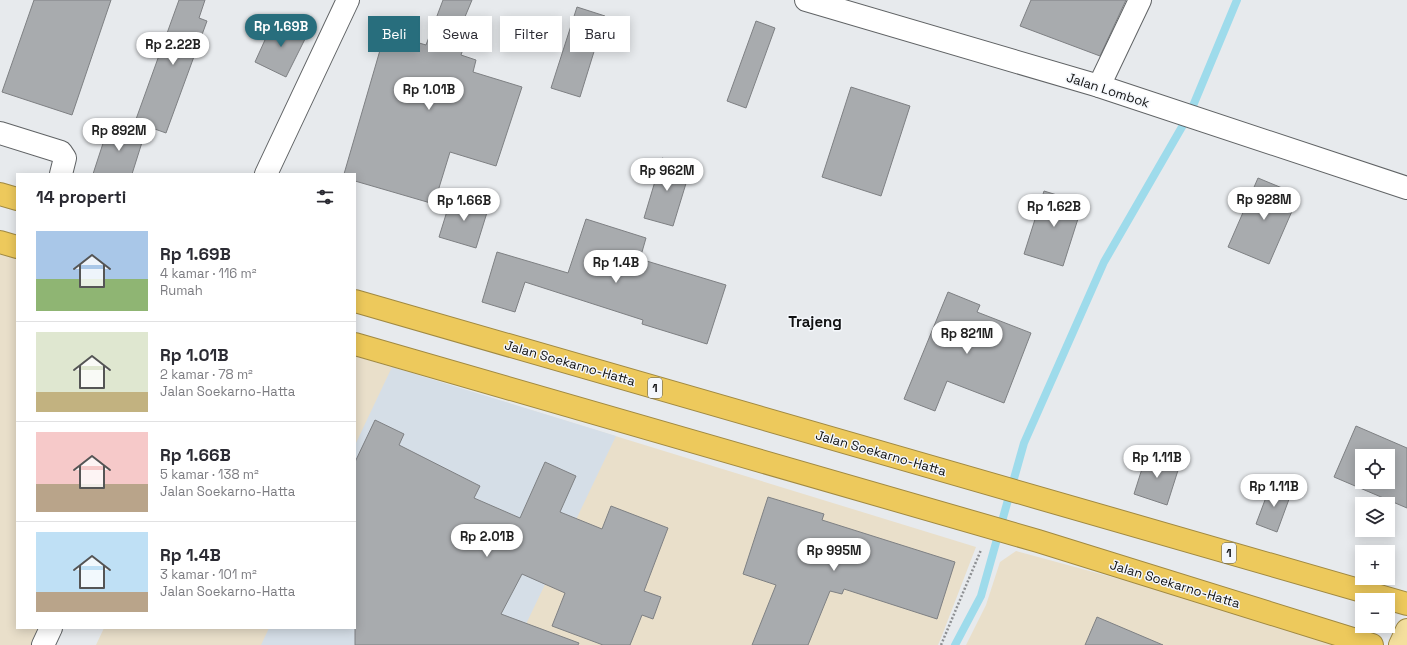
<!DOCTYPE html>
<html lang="id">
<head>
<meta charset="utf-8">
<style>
  :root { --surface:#fff; --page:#f7f7f7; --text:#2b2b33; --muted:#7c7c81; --line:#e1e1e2; --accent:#286e7d }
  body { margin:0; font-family:"Space Grotesk",sans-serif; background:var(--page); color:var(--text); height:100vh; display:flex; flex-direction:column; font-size:15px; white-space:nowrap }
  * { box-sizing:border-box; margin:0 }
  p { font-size:13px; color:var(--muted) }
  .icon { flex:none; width:22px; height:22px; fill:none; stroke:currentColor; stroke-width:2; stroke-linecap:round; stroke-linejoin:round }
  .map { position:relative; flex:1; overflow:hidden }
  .sheet { position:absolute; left:16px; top:173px; width:340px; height:456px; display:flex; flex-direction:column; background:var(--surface); border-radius:0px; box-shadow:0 2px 10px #0003 }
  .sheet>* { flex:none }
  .banner { position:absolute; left:368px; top:16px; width:380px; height:36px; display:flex; gap:8px }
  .tools { position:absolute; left:1355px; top:449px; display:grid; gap:8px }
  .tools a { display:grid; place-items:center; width:40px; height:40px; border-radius:0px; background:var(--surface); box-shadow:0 2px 10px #0003; font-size:20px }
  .price { position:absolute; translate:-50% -34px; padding:0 9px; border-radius:14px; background:#fff; color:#222; font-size:13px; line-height:26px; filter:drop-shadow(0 1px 2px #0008) }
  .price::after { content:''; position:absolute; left:50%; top:24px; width:12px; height:9px; margin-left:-6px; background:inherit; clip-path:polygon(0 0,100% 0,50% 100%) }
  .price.on { background:var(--accent); color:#fff }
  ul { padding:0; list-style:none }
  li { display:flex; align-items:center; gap:12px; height:100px; padding:0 20px }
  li+li { border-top:1px solid var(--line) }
  li span { display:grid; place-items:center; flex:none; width:112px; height:80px; border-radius:0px; color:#555 }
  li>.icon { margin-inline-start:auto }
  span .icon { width:48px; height:48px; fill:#fffc; stroke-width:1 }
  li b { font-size:17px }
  h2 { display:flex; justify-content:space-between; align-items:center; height:48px; padding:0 20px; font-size:17px }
  .tag { padding:0 14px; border-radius:0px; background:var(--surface); box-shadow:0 2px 10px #0003; font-size:14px; line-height:36px }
  .tag.on { background:var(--accent); color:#fff }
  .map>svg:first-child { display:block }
  .commercial { fill:#e9dfca }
  .built { fill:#d5dee7 }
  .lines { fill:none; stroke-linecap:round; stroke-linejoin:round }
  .stream { stroke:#9edbeb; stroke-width:8 }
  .building { fill:#a8abae; stroke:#7e8083; fill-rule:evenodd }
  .minor-casing { stroke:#606365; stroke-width:24 }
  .major-casing { stroke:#a08942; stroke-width:24 }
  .highway-casing { stroke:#a08942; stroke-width:24 }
  .path { stroke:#8d8f92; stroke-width:2.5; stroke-dasharray:2 2; stroke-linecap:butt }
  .minor { stroke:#fff; stroke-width:22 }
  .major { stroke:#f4df9d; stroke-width:22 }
  .highway { stroke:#edc95c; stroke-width:22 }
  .labels { text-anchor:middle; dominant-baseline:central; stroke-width:3; stroke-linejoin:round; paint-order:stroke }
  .shield { fill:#f4f7fb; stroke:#545658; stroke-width:1 }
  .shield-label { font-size:12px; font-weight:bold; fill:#101112 }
  .street-label { font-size:13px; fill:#101112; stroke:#f4f7fb }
  .quarter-label { font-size:15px; font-weight:bold; fill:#101112; stroke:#f4f7fb }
</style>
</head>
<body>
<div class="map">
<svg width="1407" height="645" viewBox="0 0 1407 645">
  <rect width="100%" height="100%" fill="#e7eaed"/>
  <g class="commercial">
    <path d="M0,253l17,5v370h45l-7,17h-55z"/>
    <path d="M355,356l621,191 -35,91 -3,7h-842l8,-17h251z"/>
    <path d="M1016,551l284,77 40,17h-374l20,-40 14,-43z"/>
  </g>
  <path class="built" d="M392,367l224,69 -100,209h-255l8,-17h86v-183z"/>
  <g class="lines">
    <path class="stream" d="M955,645l26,-49 43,-153 80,-181 86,-149 47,-113"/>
  </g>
  <g class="building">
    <path d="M34,0h77l-39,115 -70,-23z"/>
    <path d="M179,0h26l-6,18 8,3 -41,112 -31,-11z"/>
    <path d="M443,0h29l-10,24 9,3 -10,28 15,5 -3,12 49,15 -26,79 -46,-14 -16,52 -79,-23v-7h-11l41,-141 41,12z"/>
    <path d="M1031,0h95l-26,56 -80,-30z"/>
    <path d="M577,7l28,9 -25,81 -29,-9z"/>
    <path d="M274,20l33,15 -21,42 -31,-15z"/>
    <path d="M756,21l19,7 -29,80 -19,-7z"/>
    <path d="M851,87l59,19 -29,90 -59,-19z"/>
    <path d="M109,125l35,11 -12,38h-39z"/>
    <path d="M662,158l29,9 -18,59 -29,-8z"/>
    <path d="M1258,178l41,17 -30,69 -41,-17z"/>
    <path d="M1044,191l39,12 -20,63 -39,-12z"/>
    <path d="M452,195l37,11 -13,42 -37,-11z"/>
    <path d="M586,219l60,19 -6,21 86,26 -19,59 -65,-20 1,-4 -118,-38 -10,30 -33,-10 15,-50 71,21z"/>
    <path d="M948,292l32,13 -3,7 54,21 -27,70 -57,-22 -12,30 -31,-12z"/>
    <path d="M375,420l29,14 -5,11 81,41 -6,12 46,20 25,-56 31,14 -16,36 42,17 9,-23 57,22 -24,63 17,6 -8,22 -11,-4 -12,30h-27l-51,-19 13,-33 -43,-19 -21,40 78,29 -1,2h-223v-183z"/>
    <path d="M1356,426l51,22v60l-73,-31zM1362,456h26v26h-26z"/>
    <path d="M1147,453l33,11 -13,41 -33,-11z"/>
    <path d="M1271,484l21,7 -15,41 -21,-8z"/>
    <path d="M768,497l56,17 -2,6 133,42 -18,57 -93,-30 -2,5 -12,-3 -22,54h-56l24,-60 -33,-11z"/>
    <path d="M1097,617l66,28h-78z"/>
  </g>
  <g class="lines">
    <g class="minor-casing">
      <g id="minor">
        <path d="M806,0l293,86 308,102"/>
        <path d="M1099,86l41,-86"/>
        <path d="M0,133l61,19 4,6 -4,16"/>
        <path d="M266,174l82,-174"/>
        <path d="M43,645l8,-17"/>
      </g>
    </g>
    <g class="major-casing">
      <path id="major" d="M1400,645l7,-15"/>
    </g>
    <g class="highway-casing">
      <g id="highway">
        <path d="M0,194l17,5"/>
        <path d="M0,242l17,5"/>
        <path d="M355,301l1052,303"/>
        <path d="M355,344l683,197 334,104"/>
      </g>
    </g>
    <path class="path" d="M941,645l40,-95"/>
    <use href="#minor" class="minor"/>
    <use href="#major" class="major"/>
    <use href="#highway" class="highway"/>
  </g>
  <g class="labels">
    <g class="shield">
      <rect x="648" y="378" width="14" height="20" rx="3"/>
      <rect x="1222" y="543" width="14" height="20" rx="3"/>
    </g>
    <g class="shield-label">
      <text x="655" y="388">1</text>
      <text x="1229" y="553">1</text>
    </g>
    <g class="street-label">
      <text transform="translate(1108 90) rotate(18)">Jalan Lombok</text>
      <text transform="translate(570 363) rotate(16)">Jalan Soekarno-Hatta</text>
      <text transform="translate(881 453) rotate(16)">Jalan Soekarno-Hatta</text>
      <text transform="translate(1175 584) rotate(17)">Jalan Soekarno-Hatta</text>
    </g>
    <g class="quarter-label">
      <text x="815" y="321">Trajeng</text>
    </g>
  </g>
</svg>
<div class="tools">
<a><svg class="icon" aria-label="locate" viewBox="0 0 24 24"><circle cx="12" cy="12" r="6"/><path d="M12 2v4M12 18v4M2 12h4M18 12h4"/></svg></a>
<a><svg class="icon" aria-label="layers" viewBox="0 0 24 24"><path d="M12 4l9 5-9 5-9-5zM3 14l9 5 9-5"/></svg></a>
<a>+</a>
<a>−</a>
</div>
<b class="price on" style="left:281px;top:48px">Rp 1.69B</b>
<b class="price" style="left:173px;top:66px">Rp 2.22B</b>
<b class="price" style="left:429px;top:111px">Rp 1.01B</b>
<b class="price" style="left:119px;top:152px">Rp 892M</b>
<b class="price" style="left:667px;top:192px">Rp 962M</b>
<b class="price" style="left:1264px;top:221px">Rp 928M</b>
<b class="price" style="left:464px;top:222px">Rp 1.66B</b>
<b class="price" style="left:1054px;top:228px">Rp 1.62B</b>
<b class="price" style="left:616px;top:284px">Rp 1.4B</b>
<b class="price" style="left:967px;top:355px">Rp 821M</b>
<b class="price" style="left:1157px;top:479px">Rp 1.11B</b>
<b class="price" style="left:1274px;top:508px">Rp 1.11B</b>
<b class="price" style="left:487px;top:558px">Rp 2.01B</b>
<b class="price" style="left:834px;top:572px">Rp 995M</b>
<div class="banner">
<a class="tag on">Beli</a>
<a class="tag">Sewa</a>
<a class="tag">Filter</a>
<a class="tag">Baru</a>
</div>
<section class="sheet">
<h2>14 properti<svg class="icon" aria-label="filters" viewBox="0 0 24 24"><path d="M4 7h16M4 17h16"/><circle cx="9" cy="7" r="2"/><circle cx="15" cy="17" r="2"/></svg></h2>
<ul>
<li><span style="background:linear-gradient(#a9c7e8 60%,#8fb573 0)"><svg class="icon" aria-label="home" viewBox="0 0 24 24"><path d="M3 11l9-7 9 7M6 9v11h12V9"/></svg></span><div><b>Rp 1.69B</b><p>4 kamar · 116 m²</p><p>Rumah</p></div></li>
<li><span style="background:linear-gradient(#dfe7d0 75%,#c2b280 0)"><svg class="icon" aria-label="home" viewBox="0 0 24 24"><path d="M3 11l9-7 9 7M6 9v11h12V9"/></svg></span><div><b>Rp 1.01B</b><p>2 kamar · 78 m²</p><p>Jalan Soekarno-Hatta</p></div></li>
<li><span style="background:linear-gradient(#f6c9c9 65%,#b9a48a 0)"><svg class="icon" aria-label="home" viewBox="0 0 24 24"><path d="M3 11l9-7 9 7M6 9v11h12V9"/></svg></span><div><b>Rp 1.66B</b><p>5 kamar · 138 m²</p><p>Jalan Soekarno-Hatta</p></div></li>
<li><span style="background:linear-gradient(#bfe0f5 75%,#b9a48a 0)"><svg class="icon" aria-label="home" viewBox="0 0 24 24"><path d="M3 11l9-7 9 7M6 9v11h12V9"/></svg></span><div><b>Rp 1.4B</b><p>3 kamar · 101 m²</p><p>Jalan Soekarno-Hatta</p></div></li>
</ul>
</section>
</div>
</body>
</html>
